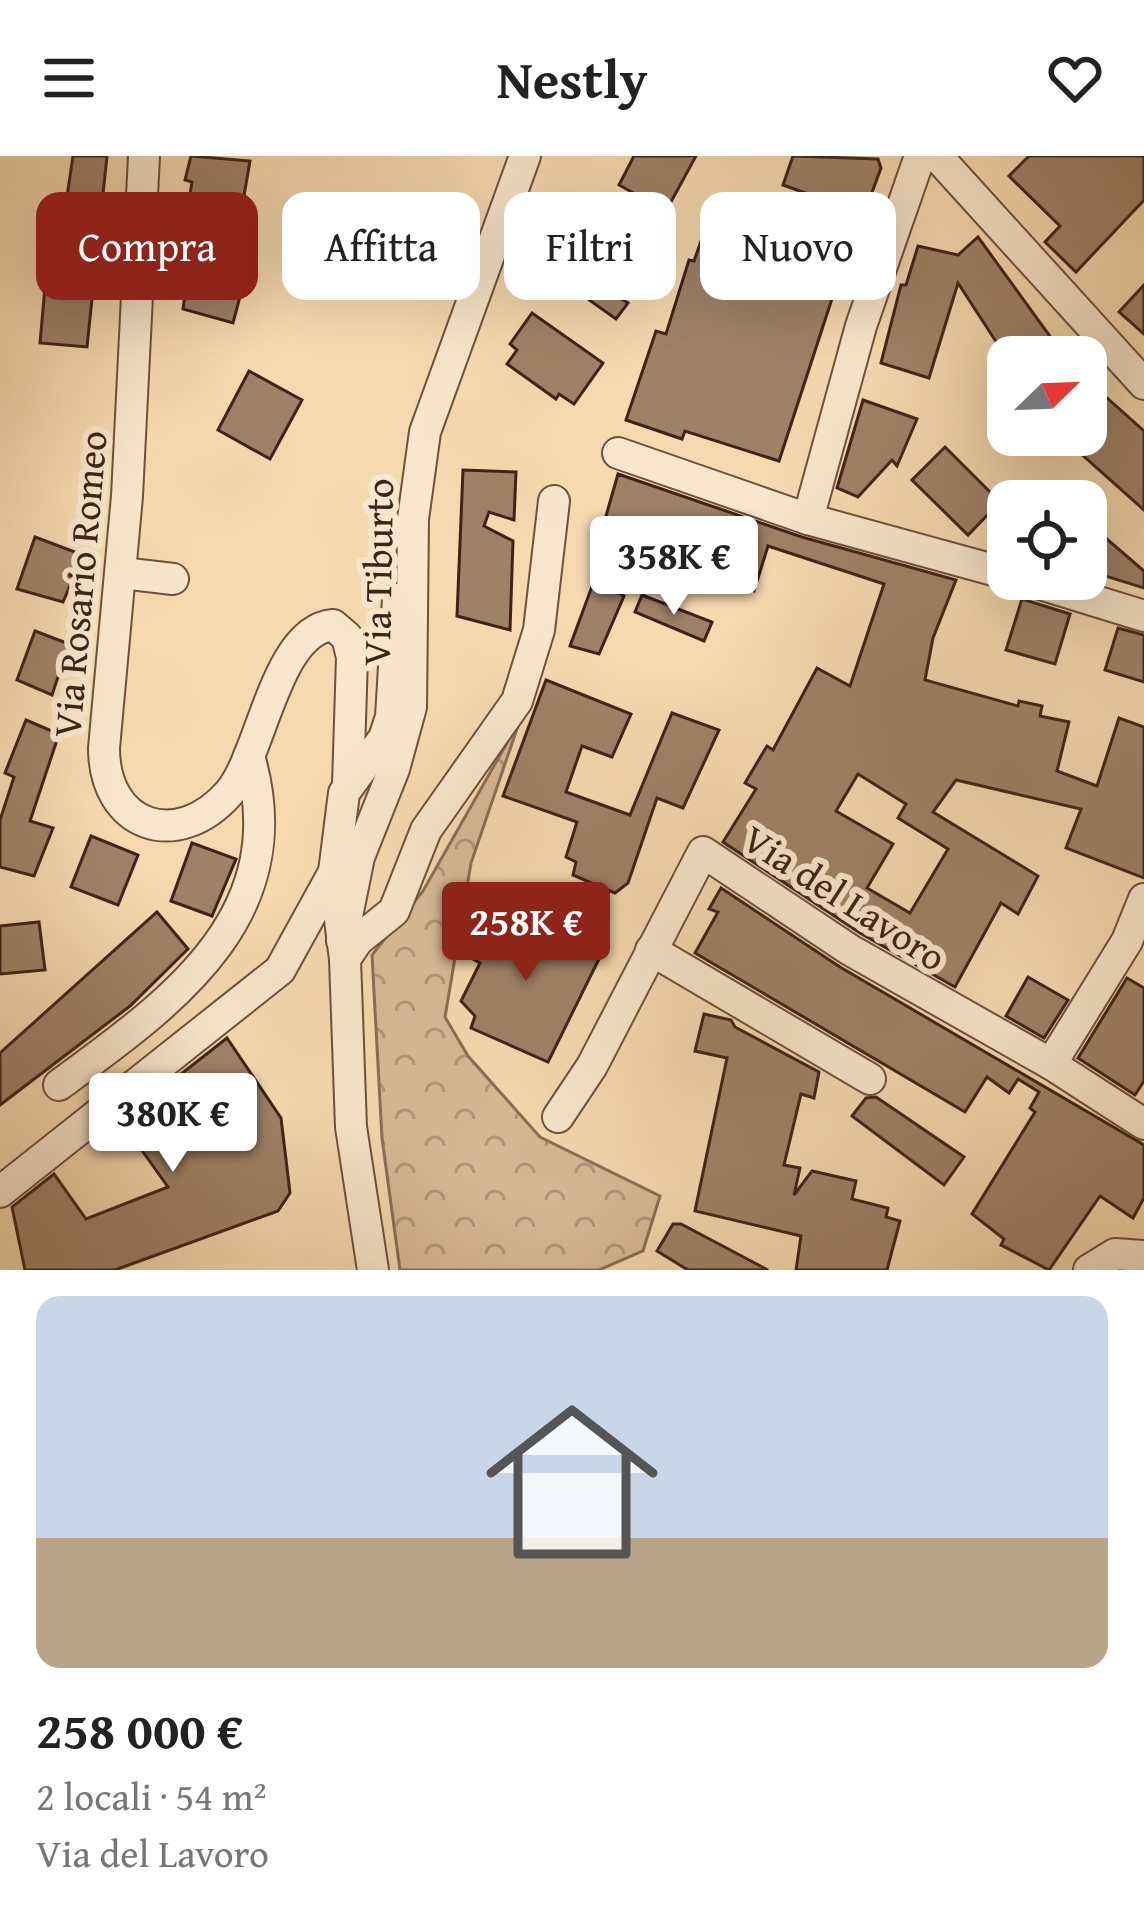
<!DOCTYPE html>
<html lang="it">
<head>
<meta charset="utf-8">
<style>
  :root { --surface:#fff; --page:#f6f6f6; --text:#222; --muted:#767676; --accent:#8f2418 }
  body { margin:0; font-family:"Gentium Book Plus",serif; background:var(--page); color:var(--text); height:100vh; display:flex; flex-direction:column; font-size:45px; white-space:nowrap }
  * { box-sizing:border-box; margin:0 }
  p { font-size:39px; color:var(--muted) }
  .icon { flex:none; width:66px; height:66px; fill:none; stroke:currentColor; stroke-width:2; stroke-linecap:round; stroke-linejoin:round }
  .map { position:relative; height:1114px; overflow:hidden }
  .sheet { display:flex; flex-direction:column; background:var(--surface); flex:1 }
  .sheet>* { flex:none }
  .banner { position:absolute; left:36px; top:36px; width:1074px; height:108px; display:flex; gap:24px }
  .needle { width:78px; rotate:67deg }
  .fabs { position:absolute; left:987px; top:180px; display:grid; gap:24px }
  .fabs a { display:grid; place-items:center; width:120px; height:120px; border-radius:24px; background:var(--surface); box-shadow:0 12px 48px #0002; font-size:60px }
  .price { position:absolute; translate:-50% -102px; padding:0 27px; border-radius:12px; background:#fff; color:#222; font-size:39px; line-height:78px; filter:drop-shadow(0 3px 6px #0008) }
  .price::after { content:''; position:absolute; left:50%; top:72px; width:36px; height:27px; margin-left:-18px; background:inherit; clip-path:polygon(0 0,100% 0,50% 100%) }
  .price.current { background:var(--accent); color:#fff }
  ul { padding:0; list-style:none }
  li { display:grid; align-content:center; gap:24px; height:636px; padding:0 36px }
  li span { display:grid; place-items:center; height:372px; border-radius:24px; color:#555 }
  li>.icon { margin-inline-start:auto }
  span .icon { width:216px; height:216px; fill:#fffc; stroke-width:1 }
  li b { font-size:51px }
  .chip { padding:0 42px; border-radius:24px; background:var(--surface); box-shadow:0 12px 48px #0002; font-size:42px; line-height:108px }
  .chip.current { background:var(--accent); color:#fff }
  header { display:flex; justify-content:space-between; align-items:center; height:156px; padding:0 36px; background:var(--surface); font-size:54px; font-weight:600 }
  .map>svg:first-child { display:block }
  .park { fill:url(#park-crowns); stroke:#8c6e56; stroke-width:3 }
  .building { fill:#9f8167; stroke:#402217; stroke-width:3; fill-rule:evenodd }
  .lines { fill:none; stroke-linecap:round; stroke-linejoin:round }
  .minor-casing { stroke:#6e503d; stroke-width:34 }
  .minor { stroke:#fae6cc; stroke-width:30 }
  .labels { text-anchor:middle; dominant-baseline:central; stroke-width:12; stroke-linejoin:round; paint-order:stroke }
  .street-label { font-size:39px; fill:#402217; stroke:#fae6cc }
</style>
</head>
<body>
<header><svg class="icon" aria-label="menu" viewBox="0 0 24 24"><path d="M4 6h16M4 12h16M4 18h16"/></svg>Nestly<svg class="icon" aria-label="heart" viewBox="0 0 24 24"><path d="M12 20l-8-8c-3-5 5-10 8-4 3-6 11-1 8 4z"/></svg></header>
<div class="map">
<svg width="1144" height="1114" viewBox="0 0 1144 1114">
  <defs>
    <pattern id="park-crowns" width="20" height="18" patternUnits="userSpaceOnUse" patternTransform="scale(3)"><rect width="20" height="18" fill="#d8ba96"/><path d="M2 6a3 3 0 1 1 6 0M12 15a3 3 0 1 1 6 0" fill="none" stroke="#b19779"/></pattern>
  </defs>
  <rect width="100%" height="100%" fill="#f7d9b0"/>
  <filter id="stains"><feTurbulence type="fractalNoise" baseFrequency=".00167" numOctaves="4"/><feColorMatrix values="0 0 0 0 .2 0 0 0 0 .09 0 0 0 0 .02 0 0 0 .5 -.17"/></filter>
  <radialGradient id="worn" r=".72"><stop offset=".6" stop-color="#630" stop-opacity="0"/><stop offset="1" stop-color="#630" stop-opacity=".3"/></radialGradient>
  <path class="park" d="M520,564l-49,143 -26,154 23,39 72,81 120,59 -17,55 -44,19h-199l-18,-132 -10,-183 51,-64z"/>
  <g class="building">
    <path d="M73,0h34l-20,191 -47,-4 12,-134 13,1z"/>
    <path d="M191,0l59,5 -14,81 5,1 -7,26 6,1 -6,22 7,1 -8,30 -50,-14 7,-50 -6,-2 6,-25 -6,-1 8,-49 -7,-2z"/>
    <path d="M634,0h62l-30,55 -47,-26z"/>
    <path d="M793,0l85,3 3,9 -17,46 -81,-29z"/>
    <path d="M1029,0h115v44l-68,72 -31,-30 15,-16 -51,-50z"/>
    <path d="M567,42l75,53 -17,24 8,5 -13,18 8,5 -12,16 -79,-56 15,-22 -10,-7z"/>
    <path d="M725,46l30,10 -6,21 95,29 -65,199 -94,-30 -3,8 -56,-19 30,-89 10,3 23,-74 5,1 7,-20 11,3z"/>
    <path d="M978,81l87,120h-59l-48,-74 -29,95 -48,-15 20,-78h5l12,-39 40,9z"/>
    <path d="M1144,129v49l-25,-22z"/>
    <path d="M532,157l71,50 -29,41 -15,-10 -3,5 -49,-35 10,-14 -7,-6z"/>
    <path d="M249,215l53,29 -32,59 -52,-29z"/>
    <path d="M1106,241l38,34v79l-84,-75h26v-16z"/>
    <path d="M863,244l54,19 -20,47 -5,-6 -34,37 -21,-9z"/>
    <path d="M945,291l55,55 -32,33 -56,-55z"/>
    <path d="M463,314l53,2 -2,48 -25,-8 -5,14 29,15 -3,89 -53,-14z"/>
    <path d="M618,318l184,63 154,43 -23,58 -8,42 93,26 1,-5 23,5 -2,10 29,6 -12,49 40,15 22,-68 25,9v151l-78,-30 15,-39 -125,-29 -23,32 105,64 -20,38 -17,-11 -46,84 -95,-54 -137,-91 33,-53 -11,-6 22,-37 6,4 44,-82 33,18 34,-102 -116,-38 -14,45 -156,-47zM858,618l48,30 -8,14 50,31 -38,64 -43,-25 26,-44 -57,-33z"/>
    <path d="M1086,365l58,50v17l-58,-18z"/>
    <path d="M35,381l48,18 -20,47 -46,-13z"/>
    <path d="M594,425l30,15 -25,58 -29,-8z"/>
    <path d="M642,439l70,27 -8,19 -69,-29z"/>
    <path d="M1022,443l48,15 -15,50 -49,-14z"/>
    <path d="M1118,472l26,7v47l-39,-12z"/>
    <path d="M35,475l34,13 -17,51 -35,-15z"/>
    <path d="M546,524l85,34 -19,43 -30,-11 -16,46 64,23 42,-102 47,17 -36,78 -26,-10 -29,85 -13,10 -42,-18 3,-13 -10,-5 11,-35 -74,-26z"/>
    <path d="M26,564l33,14 -29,87 23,7 -19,48 -34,-9v-47l14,-43 -9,-4z"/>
    <path d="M91,680l47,19 -20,50 -47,-18z"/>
    <path d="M192,687l44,16 -24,57 -41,-15z"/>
    <path d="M721,732l119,79 304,178v53l-11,20 -33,-22 -51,74 -48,-25 3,-6 -32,-25 63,-102 -5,-4 9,-16 -21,-13 -9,14 -22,-16 -22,35 -270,-159 23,-41 -9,-3z"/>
    <path d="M498,750l102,51 -52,105 -77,-34 4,-12 -14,-15 19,-38 -9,-5z"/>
    <path d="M157,756l31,37 -58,57 -130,99v-52z"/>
    <path d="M39,766l6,48 -45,4v-48z"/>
    <path d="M1028,821l40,23 -24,38 -38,-22z"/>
    <path d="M1127,822l17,10v93l-9,14 -57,-37z"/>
    <path d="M704,858l27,6 4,7 84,45 -5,26 -13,-4 -17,71 16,3 -6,27 18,-24 44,10 -4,18 36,9 -2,9 14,4 -13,49h-91l5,-34 -106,-25 32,-153 -32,-7z"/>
    <path d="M227,882l54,80 9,75 -12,18 -163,59h-90l-13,-63 42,-33 32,45 82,-32 -47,-66z"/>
    <path d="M876,941l88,60 -20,28 -92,-69 14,-18z"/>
    <path d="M673,1068h8l87,46h-80l-31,-19z"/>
  </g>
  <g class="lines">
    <g class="minor-casing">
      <g id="minor">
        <path d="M144,0l-17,340 -23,252c0,79 73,104 125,45 33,-38 46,-163 104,-168l14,12 5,20 -4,128"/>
        <path d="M937,0l207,228"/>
        <path d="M618,297l190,66 200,55"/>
        <path d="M808,363l53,-193 59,-170"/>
        <path d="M122,417l51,6"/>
        <path d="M1024,423l120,37"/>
        <path d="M342,785l17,-84 35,-88 17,-62 2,-188 12,-87 100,-276"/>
        <path d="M651,794l219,129"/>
        <path d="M345,803l13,-19 36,-29 32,-81 91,-129 22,-71 15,-129"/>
        <path d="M1051,908l76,-123 17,-42"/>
        <path d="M59,929c113,-83 237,-169 190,-329"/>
        <path d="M558,961l34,-51 111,-214 147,98 201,114 93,60"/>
        <path d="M0,1036l280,-222 54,-98"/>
        <path d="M373,1114l-22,-143 -6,-168 -11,-87 10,-79 40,-55 7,-21 7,-118"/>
        <path d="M1089,1114l26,-16 29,2"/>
      </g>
    </g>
    <use href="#minor" class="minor"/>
  </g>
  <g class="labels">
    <g class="street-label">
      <text transform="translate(377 416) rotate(-89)">Via Tiburto</text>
      <text transform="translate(79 428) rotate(-85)">Via Rosario Romeo</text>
      <text transform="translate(845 741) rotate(33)">Via del Lavoro</text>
    </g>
  </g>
  <rect width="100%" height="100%" filter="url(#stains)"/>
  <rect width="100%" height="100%" fill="url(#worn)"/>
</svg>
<div class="fabs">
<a><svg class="needle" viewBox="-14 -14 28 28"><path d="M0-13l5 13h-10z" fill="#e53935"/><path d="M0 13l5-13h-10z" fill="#767676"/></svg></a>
<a><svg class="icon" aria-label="locate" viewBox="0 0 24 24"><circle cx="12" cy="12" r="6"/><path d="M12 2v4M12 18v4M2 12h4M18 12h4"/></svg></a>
</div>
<b class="price" style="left:674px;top:462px">358K €</b>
<b class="price current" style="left:526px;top:828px">258K €</b>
<b class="price" style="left:173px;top:1019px">380K €</b>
<div class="banner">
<a class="chip current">Compra</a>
<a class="chip">Affitta</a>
<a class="chip">Filtri</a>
<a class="chip">Nuovo</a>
</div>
</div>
<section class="sheet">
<ul>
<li><span style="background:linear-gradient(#c9d6e8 65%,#b9a48a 0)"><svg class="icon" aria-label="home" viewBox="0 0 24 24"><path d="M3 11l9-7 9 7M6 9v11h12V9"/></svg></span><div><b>258 000 €</b><p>2 locali · 54 m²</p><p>Via del Lavoro</p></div></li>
</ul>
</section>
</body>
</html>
